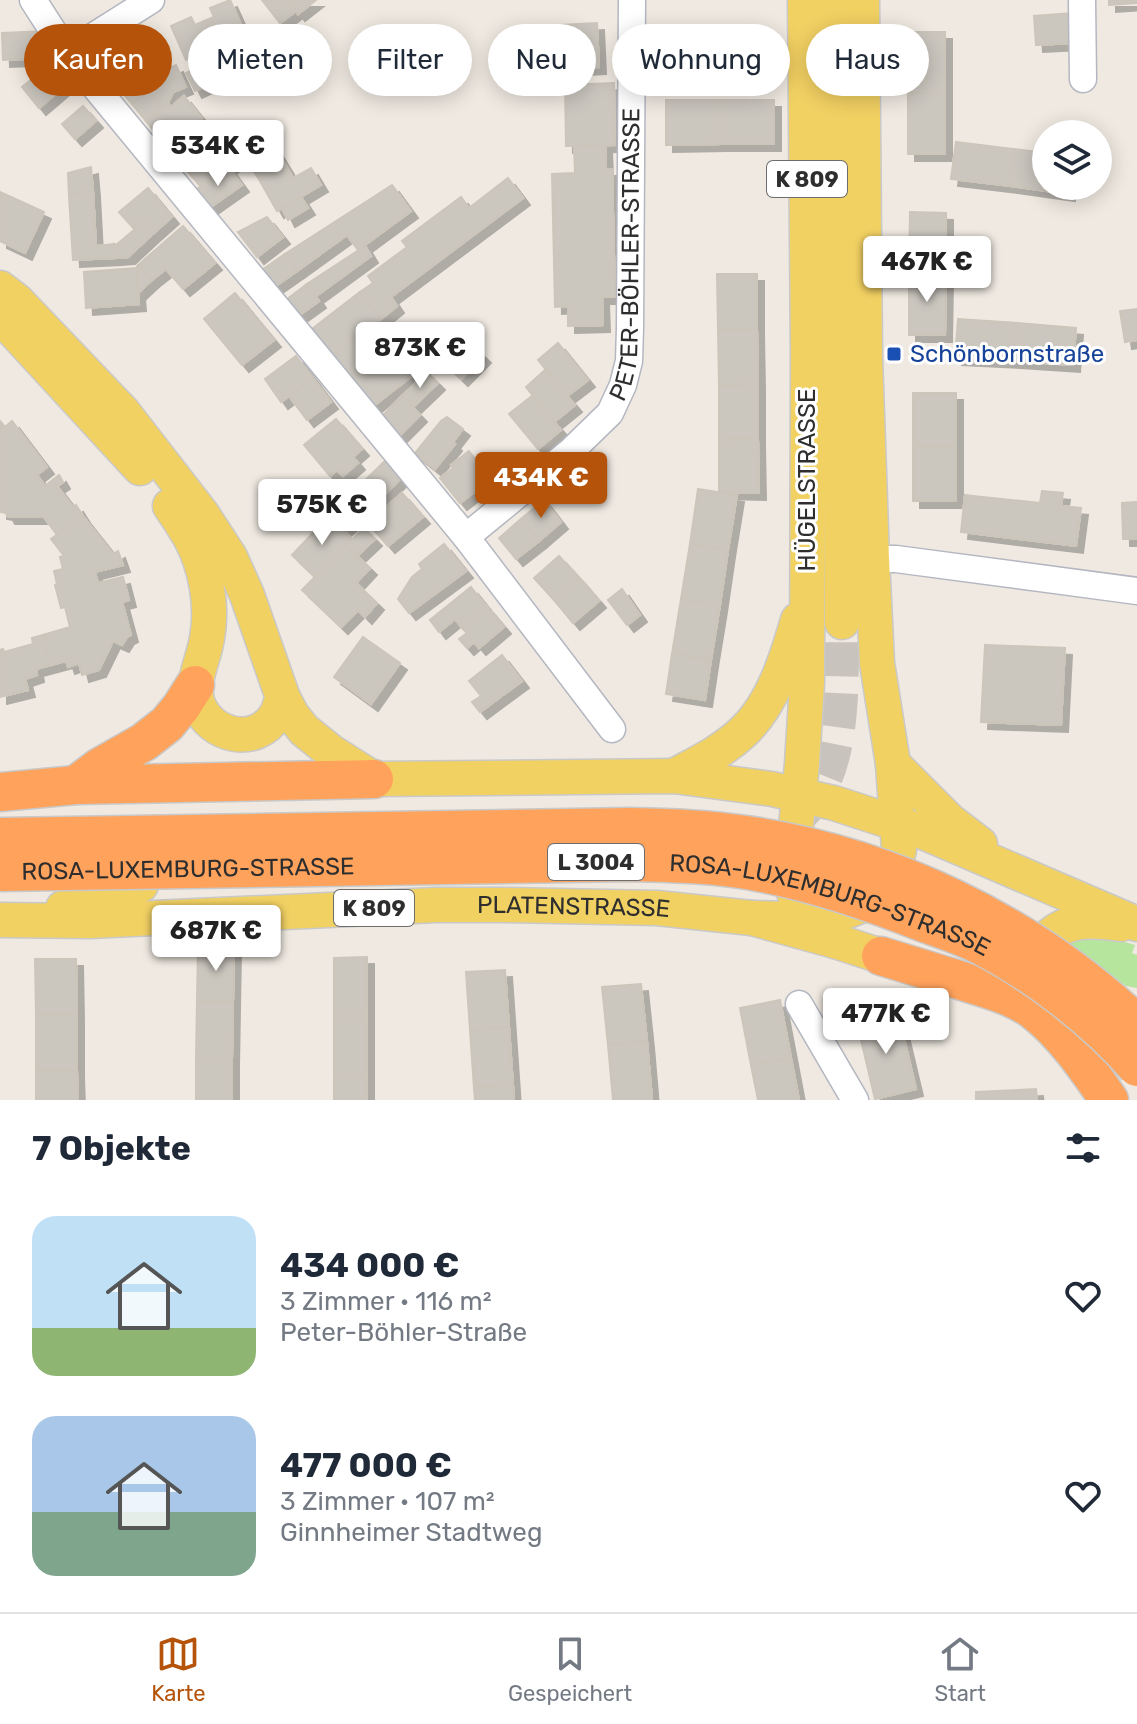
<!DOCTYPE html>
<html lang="de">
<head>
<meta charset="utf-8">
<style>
  :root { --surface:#fff; --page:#f2f2f3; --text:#1f2937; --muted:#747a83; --line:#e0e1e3; --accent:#b45309 }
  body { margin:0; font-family:Rubik,sans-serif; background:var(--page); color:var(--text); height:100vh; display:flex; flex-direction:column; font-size:30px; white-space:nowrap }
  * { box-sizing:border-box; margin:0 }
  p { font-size:26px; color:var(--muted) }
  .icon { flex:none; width:44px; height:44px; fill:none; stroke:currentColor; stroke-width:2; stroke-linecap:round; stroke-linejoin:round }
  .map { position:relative; height:1100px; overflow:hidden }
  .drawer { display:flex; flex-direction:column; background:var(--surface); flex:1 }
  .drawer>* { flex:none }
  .banner { position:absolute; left:24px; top:24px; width:1090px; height:72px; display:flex; gap:16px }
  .tools { position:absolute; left:1032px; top:120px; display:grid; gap:16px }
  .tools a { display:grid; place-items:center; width:80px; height:80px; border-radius:50%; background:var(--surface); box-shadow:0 4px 20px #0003; font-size:40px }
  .price { position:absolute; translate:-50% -68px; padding:0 18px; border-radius:8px; background:#fff; color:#222; font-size:26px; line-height:52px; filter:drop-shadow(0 2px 4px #0008) }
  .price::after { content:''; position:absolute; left:50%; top:48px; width:24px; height:18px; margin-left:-12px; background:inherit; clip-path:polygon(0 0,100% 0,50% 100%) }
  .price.on { background:var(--accent); color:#fff }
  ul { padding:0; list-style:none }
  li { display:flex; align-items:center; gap:24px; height:200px; padding:0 32px }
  li span { display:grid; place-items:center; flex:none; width:224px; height:160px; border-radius:24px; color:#555 }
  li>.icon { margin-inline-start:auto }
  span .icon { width:96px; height:96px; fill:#fffc; stroke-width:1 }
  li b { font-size:34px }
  h2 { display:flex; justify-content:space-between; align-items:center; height:96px; padding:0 32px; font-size:34px }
  .tag { padding:0 28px; border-radius:36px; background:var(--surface); box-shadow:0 4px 20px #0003; font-size:28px; line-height:72px }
  .tag.on { background:var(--accent); color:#fff }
  .tab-bar { display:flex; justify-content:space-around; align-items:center; height:112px; border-top:2px solid var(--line); background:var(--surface); font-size:22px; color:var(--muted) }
  .tab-bar a { display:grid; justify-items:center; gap:4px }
  .tab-bar .on { color:var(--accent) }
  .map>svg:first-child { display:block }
  .green { fill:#b6e59e }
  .building { fill:#cbc7bf; stroke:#cbc5ba; stroke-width:2; filter:url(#shadow) }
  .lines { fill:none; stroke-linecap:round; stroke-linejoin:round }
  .major-tunnel { stroke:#c8c4bd; stroke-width:34; stroke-dasharray:34 17; stroke-linecap:butt }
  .minor-casing { stroke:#b4b7c1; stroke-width:29 }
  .major-casing { stroke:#c9c9c9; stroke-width:37 }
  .highway-casing { stroke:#c9c9c9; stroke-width:41 }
  .minor { stroke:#fff; stroke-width:26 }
  .major { stroke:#f2d163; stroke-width:34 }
  .highway { stroke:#ffa35c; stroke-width:38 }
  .highway-bridge-casing { stroke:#c9c9c9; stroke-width:41; stroke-linecap:butt }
  .highway-bridge { stroke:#ffa35c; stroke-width:38 }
  .transit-dot { fill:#1a4fb4; stroke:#fff; stroke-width:3 }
  .labels { text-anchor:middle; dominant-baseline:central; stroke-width:6; stroke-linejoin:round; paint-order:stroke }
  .shield { fill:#fff; stroke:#6d6d6d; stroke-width:2 }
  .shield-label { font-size:22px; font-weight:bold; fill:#2e2e2e }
  .street-label { font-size:24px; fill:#2e2e2e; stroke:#fff }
  .transit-label { font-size:24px; fill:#164399; stroke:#fff; text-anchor:start }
</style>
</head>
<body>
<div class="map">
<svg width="1137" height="1100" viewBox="0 0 1137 1100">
  <defs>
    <filter id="shadow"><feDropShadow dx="7" dy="7" stdDeviation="0" flood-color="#0004"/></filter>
  </defs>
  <rect width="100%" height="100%" fill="#efe9e1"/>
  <path class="green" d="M1101,935l34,10 -3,8 5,2v33l-11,-2 -64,-47z"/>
  <g class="building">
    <path d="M230,0l15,33 -29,14 -12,-26 10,-4 -4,-9z"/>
    <path d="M262,0h26l8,11 -16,12z"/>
    <path d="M288,0h28l-18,14z"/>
    <path d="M1109,0h28v3l-28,2z"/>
    <path d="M1072,13l2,30 -38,2 -2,-29z"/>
    <path d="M191,17l4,8 9,-4 12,26 -30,13 -15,-34z"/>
    <path d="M597,23l2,44 -38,2 -1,-44z"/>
    <path d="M47,31l1,27 -45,2 -1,-27z"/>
    <rect x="908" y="32" width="37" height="61"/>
    <path d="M224,56l8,18 -37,17 -9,-18z"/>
    <path d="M124,61l25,30 -17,13 -25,-29z"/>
    <path d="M50,65l16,20 -27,23 -17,-21z"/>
    <path d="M176,65l5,11 -23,11 -5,-12z"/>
    <path d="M181,76l5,11 -13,5 -5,11 -6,4 -13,-16z"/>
    <path d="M614,83l1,62 -49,1 -1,-61z"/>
    <path d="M149,91l13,16 -16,14 -14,-17z"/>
    <rect x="908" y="93" width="37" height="61"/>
    <path d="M184,96l18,22 -35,29 -21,-26 22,-18 3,4z"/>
    <path d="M666,100h54v44l-54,1z"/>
    <rect x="720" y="100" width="54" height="44"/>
    <path d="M83,106l13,15 -21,18 -13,-15z"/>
    <path d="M216,127l24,32 -39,28 -24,-28z"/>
    <path d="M270,140l16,26 -26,15 -16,-25z"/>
    <path d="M956,142l58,7 -4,37 -59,-7z"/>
    <path d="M605,145l1,24h6l3,128h-13l1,28 -35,1v-20l-13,1 -3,-133 23,-1 -1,-27z"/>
    <path d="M1014,149l32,4v33h23l-1,8 -58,-8z"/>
    <path d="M286,166l7,12 18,-10 10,17 -44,26 -17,-30z"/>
    <path d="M91,167l2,23 -24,6 -1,-23z"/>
    <path d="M229,167l13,18 -34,24 -14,-18z"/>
    <path d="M508,178l15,20 -132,99 6,9 -16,13 -21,-27 13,-9 -5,-7 39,-29 -5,-6 59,-44 8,11z"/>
    <path d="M392,185l19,26 -53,39 -11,-15 -50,36 -12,-17z"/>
    <path d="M148,188l24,29 -17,15 -9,-12 -12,9 -15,-17z"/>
    <path d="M93,190l3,56 18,-2 1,14 -42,2 -4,-64z"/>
    <path d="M0,192l44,20 -19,41 -25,-12z"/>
    <path d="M301,197l7,11 -20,12 -6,-12z"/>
    <path d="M910,212l36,1v61l-37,-1z"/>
    <path d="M267,217l16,20 -26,20 -19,-25z"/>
    <path d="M146,220l9,12 -27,25 -13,1 -1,-14 2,1z"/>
    <path d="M183,226l32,37 -32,26 -17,-20 -14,11 -14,-15z"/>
    <path d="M365,246l6,10 -55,40 -9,-12z"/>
    <path d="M285,254l12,17 -23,16 -12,-17z"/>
    <path d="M138,265l14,15 -14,13 -2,-25z"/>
    <path d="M136,268l3,36 -53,4 -2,-36z"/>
    <path d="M909,273l37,1 -1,61h-36z"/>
    <path d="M717,274h40v55h-39z"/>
    <path d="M307,284l12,17 -21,15 -12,-16z"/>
    <path d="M360,292l21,27 -49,37 -20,-27z"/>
    <path d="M235,293l39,47 -32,25 -38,-46z"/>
    <path d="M1137,309v31l-12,2 -5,-31z"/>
    <path d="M958,319l59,4 -3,38 -59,-3z"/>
    <path d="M1017,323l59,5 -3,37 -59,-4z"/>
    <path d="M374,324l39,51 -41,32 -40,-51z"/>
    <path d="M718,329h39l1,55 -39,1z"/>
    <path d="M461,334l23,22 -23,23 -23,-22z"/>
    <path d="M558,343l30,37 -21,16 -29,-36z"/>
    <path d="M296,356l17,22 -32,24 -16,-23z"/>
    <path d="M545,370l30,35 -21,17 -28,-35z"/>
    <path d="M427,372l11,11 -25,24 -11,-11z"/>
    <path d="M313,378l18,24 -24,18 -18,-24z"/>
    <path d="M758,384v55l-39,1v-55z"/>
    <rect x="913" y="393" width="43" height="54"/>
    <path d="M402,396l18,19 -23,23 -16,-21z"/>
    <path d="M532,396l29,34 -23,19 -29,-35z"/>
    <path d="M447,417l16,12 -10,13 2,2 -20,25 -20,-16 26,-32z"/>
    <path d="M336,419l26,30 -9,8 5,6 -15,13 -6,-6 -7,6 -26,-31z"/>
    <path d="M0,421l5,6 7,-6 35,46 -10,8 8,11 14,-11 4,7 -6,4 16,21 3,-2 7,11 -26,19 -13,-18h-36l-2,-4 -6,-1z"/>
    <path d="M758,439l1,54 -40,-1v-52z"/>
    <rect x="913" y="447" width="43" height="54"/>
    <path d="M469,451l22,28 -31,24 -20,-25 13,-10 -2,-3z"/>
    <path d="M385,461l16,17 -28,28 -17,-17z"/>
    <path d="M356,489l15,15 -28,26 -14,-14z"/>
    <path d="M698,489l39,6 -9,55 -38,-6z"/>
    <path d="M1042,491l21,2 -2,13 20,2 -5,38 -115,-14 4,-37 75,8z"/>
    <path d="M402,493l21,24 -35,29 -20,-23z"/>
    <path d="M544,500l17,22 -22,19 -18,-22z"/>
    <path d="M1137,502v37h-14l-1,-36z"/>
    <path d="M83,516l30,38 5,-3 5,14 -28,7 3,11 25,-6 6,23 -7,2 9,33 -4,2 -5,8 -9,-4 -14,29 -17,5 -3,-12 -11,4 -2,-6 -15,4 -8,-30 27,-8 -5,-20 -4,1 -6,-23 2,-1 -3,-13 9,-2 -3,-12 4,-1 -13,-17z"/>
    <path d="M329,516l23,23 -37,38 -23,-22z"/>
    <path d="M521,519l18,22 -23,18 -17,-21z"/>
    <path d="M364,528l11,11 -18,17 -11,-11z"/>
    <path d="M444,544l22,27 -57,42 -11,-14 14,-22 10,-8 -3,-5z"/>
    <path d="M690,544l38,6 -8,55 -39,-6z"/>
    <path d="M346,545l24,23 -14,15 21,20 -12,14 -7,-7 -17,17 -39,-37z"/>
    <path d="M559,556l20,22 -25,22 -20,-22z"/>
    <path d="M579,578l20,23 -26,22 -19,-23z"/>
    <path d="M471,587l16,20 -25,21 -7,-9 -16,13 -9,-12z"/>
    <path d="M622,589l18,26 -13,10 -19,-25z"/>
    <path d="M681,599l39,6 -9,55 -39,-6z"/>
    <path d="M487,607l17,20 -25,21 -5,-6 -7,6 -8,-9 8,-6 -5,-5z"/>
    <path d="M43,635l8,30 -15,4 1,6 -12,4 3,11 -28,7v-47l3,-1 1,3 29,-8 -1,-6z"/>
    <path d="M363,637l37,26 -29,41 -37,-27z"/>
    <path d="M985,645l80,3 -4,77 -80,-3z"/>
    <path d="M672,654l39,6 -6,40 -39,-6z"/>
    <path d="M502,655l20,26 -42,31 -8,-10 9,-6 -12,-15z"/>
    <path d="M198,944l36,1 -1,57 -36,-1z"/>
    <path d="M367,957v59h-33v-58z"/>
    <path d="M35,959h41l1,56h-41z"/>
    <path d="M505,970l4,57 -39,3 -4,-58z"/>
    <path d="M641,984l6,57 -39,4 -6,-58z"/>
    <path d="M780,1000l11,58 -40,7 -11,-57z"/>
    <path d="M197,1001l36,1 -1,57h-36z"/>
    <path d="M898,1013l18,76 -41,10 -18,-76z"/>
    <rect x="36" y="1015" width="41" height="56"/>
    <rect x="334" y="1016" width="33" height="59"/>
    <path d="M509,1027l4,58 -39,3 -4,-58z"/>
    <path d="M647,1041l5,58 -39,1 -5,-55z"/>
    <path d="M791,1058l8,42h-41l-7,-35z"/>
    <rect x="196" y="1059" width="36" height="41"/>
    <path d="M36,1071h41l1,29h-42z"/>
    <rect x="334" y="1075" width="33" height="25"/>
    <path d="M513,1085l1,15h-39l-1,-12z"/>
    <path d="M1036,1089l1,11h-61v-8z"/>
  </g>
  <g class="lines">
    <path class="major-tunnel" d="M797,818c51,-42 44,-136 45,-196"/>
    <g class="minor-casing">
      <g id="minor">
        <path d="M33,0l34,53 399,484 146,192"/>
        <path d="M1082,0l1,79"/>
        <path d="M67,53l84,-53"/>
        <path id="s1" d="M466,537l105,-86 39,-38 13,-28 6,-24 1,-33 2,-328"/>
        <path d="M872,559h24l241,32"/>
        <path d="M799,1004l56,96"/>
      </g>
    </g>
    <g class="major-casing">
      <g id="major">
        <path d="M805,0l3,358 -1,325 -5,81 -11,115c3,28 21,47 44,62"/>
        <path d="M837,0l5,622"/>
        <path d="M0,288l17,13 106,111 79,102 28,43 17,38 36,103 9,17 12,15 26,21 44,28 300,-3 98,13 62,14 89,29 214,92"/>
        <path d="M0,321l11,7 129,140"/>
        <path d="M170,506c7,10 14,21 20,31 16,29 23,69 17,101 -3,22 -17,44 -9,66 13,33 58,43 78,11 3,-5 4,-12 7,-17"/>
        <path d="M893,764l57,57 30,23"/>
        <path d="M674,776c24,-13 49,-25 69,-44 30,-28 44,-74 55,-112"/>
        <path d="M63,908l78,-23"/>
        <path d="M752,918l36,1 57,-7 18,-7 18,-14 13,-23 5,-18 -6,-86 -16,-101 -5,-104 -7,-202 -3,-357"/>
        <path id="s2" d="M0,920l90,1 346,-16h67l154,3 95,10 83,23 46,15"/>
        <path d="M1028,973c2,-11 7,-21 14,-29 22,-27 48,-24 79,-20"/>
      </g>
    </g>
    <g class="highway-casing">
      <g id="highway">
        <path d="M76,785l24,-18 44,-25 23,-18 14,-17 14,-22"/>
        <path d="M0,792l76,-7 298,-6"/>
        <path d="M881,956c26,8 52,16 78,24 24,8 53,15 74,30 31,24 54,58 76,90"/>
      </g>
    </g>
    <use href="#minor" class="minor"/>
    <use href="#major" class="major"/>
    <use href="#highway" class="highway"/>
    <g class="highway-bridge-casing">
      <g id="highway-bridge">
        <path d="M0,837l630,-10c38,1 78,2 116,8 145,21 284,88 391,189"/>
        <path id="s3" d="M0,872l630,-10c43,1 86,2 128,10 59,11 114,30 169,52 17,6 35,12 51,20 57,29 117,75 159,123"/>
      </g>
    </g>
    <use href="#highway-bridge" class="highway-bridge"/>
  </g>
  <rect class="transit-dot" x="886" y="346" width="16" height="16" rx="4"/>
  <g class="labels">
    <g class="shield">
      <rect x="767" y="161" width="80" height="36" rx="6"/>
      <rect x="548" y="844" width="96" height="36" rx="6"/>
      <rect x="334" y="890" width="80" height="36" rx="6"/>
    </g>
    <g class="shield-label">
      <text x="807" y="179">K 809</text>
      <text x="596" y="862">L 3004</text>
      <text x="374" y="908">K 809</text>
    </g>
    <g class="street-label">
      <text stroke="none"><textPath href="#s1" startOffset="352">PETER-BÖHLER-STRASSE</textPath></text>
      <text transform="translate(807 480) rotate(-90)">HÜGELSTRASSE</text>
      <text stroke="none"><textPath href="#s3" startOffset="188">ROSA-LUXEMBURG-STRASSE</textPath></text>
      <text stroke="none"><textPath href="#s2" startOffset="574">PLATENSTRASSE</textPath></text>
      <text stroke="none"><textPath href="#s3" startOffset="836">ROSA-LUXEMBURG-STRASSE</textPath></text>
    </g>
    <g class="transit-label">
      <text x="910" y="354">Schönbornstraße</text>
    </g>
  </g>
</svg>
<div class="tools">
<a><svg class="icon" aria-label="layers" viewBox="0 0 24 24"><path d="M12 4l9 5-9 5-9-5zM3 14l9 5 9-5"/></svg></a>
</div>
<b class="price" style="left:218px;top:188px">534K €</b>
<b class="price" style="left:927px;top:304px">467K €</b>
<b class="price" style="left:420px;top:390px">873K €</b>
<b class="price on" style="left:541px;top:520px">434K €</b>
<b class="price" style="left:322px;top:547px">575K €</b>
<b class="price" style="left:216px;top:973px">687K €</b>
<b class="price" style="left:886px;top:1056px">477K €</b>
<div class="banner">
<a class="tag on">Kaufen</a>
<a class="tag">Mieten</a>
<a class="tag">Filter</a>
<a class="tag">Neu</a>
<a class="tag">Wohnung</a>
<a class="tag">Haus</a>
</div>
</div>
<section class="drawer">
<h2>7 Objekte<svg class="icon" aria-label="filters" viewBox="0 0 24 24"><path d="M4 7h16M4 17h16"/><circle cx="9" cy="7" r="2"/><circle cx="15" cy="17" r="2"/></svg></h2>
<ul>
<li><span style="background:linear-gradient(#bfe0f5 70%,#8fb573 0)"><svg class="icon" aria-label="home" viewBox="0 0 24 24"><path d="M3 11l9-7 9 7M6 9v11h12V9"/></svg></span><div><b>434 000 €</b><p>3 Zimmer · 116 m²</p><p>Peter-Böhler-Straße</p></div><svg class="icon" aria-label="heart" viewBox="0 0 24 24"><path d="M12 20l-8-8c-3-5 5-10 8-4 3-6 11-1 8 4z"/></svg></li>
<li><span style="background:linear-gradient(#a9c7e8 60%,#7fa58c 0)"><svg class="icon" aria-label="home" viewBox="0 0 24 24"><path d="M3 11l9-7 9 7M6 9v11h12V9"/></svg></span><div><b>477 000 €</b><p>3 Zimmer · 107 m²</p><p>Ginnheimer Stadtweg</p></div><svg class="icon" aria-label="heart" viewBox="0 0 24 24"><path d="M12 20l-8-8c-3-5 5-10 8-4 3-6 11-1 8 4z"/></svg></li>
</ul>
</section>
<nav class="tab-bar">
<a class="on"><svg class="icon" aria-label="map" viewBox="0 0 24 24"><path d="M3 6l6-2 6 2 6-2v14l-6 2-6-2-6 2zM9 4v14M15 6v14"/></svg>Karte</a>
<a><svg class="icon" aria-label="saved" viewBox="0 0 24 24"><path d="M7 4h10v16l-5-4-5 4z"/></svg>Gespeichert</a>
<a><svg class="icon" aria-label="home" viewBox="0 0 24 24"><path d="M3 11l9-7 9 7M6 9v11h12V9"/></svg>Start</a>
</nav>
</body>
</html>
